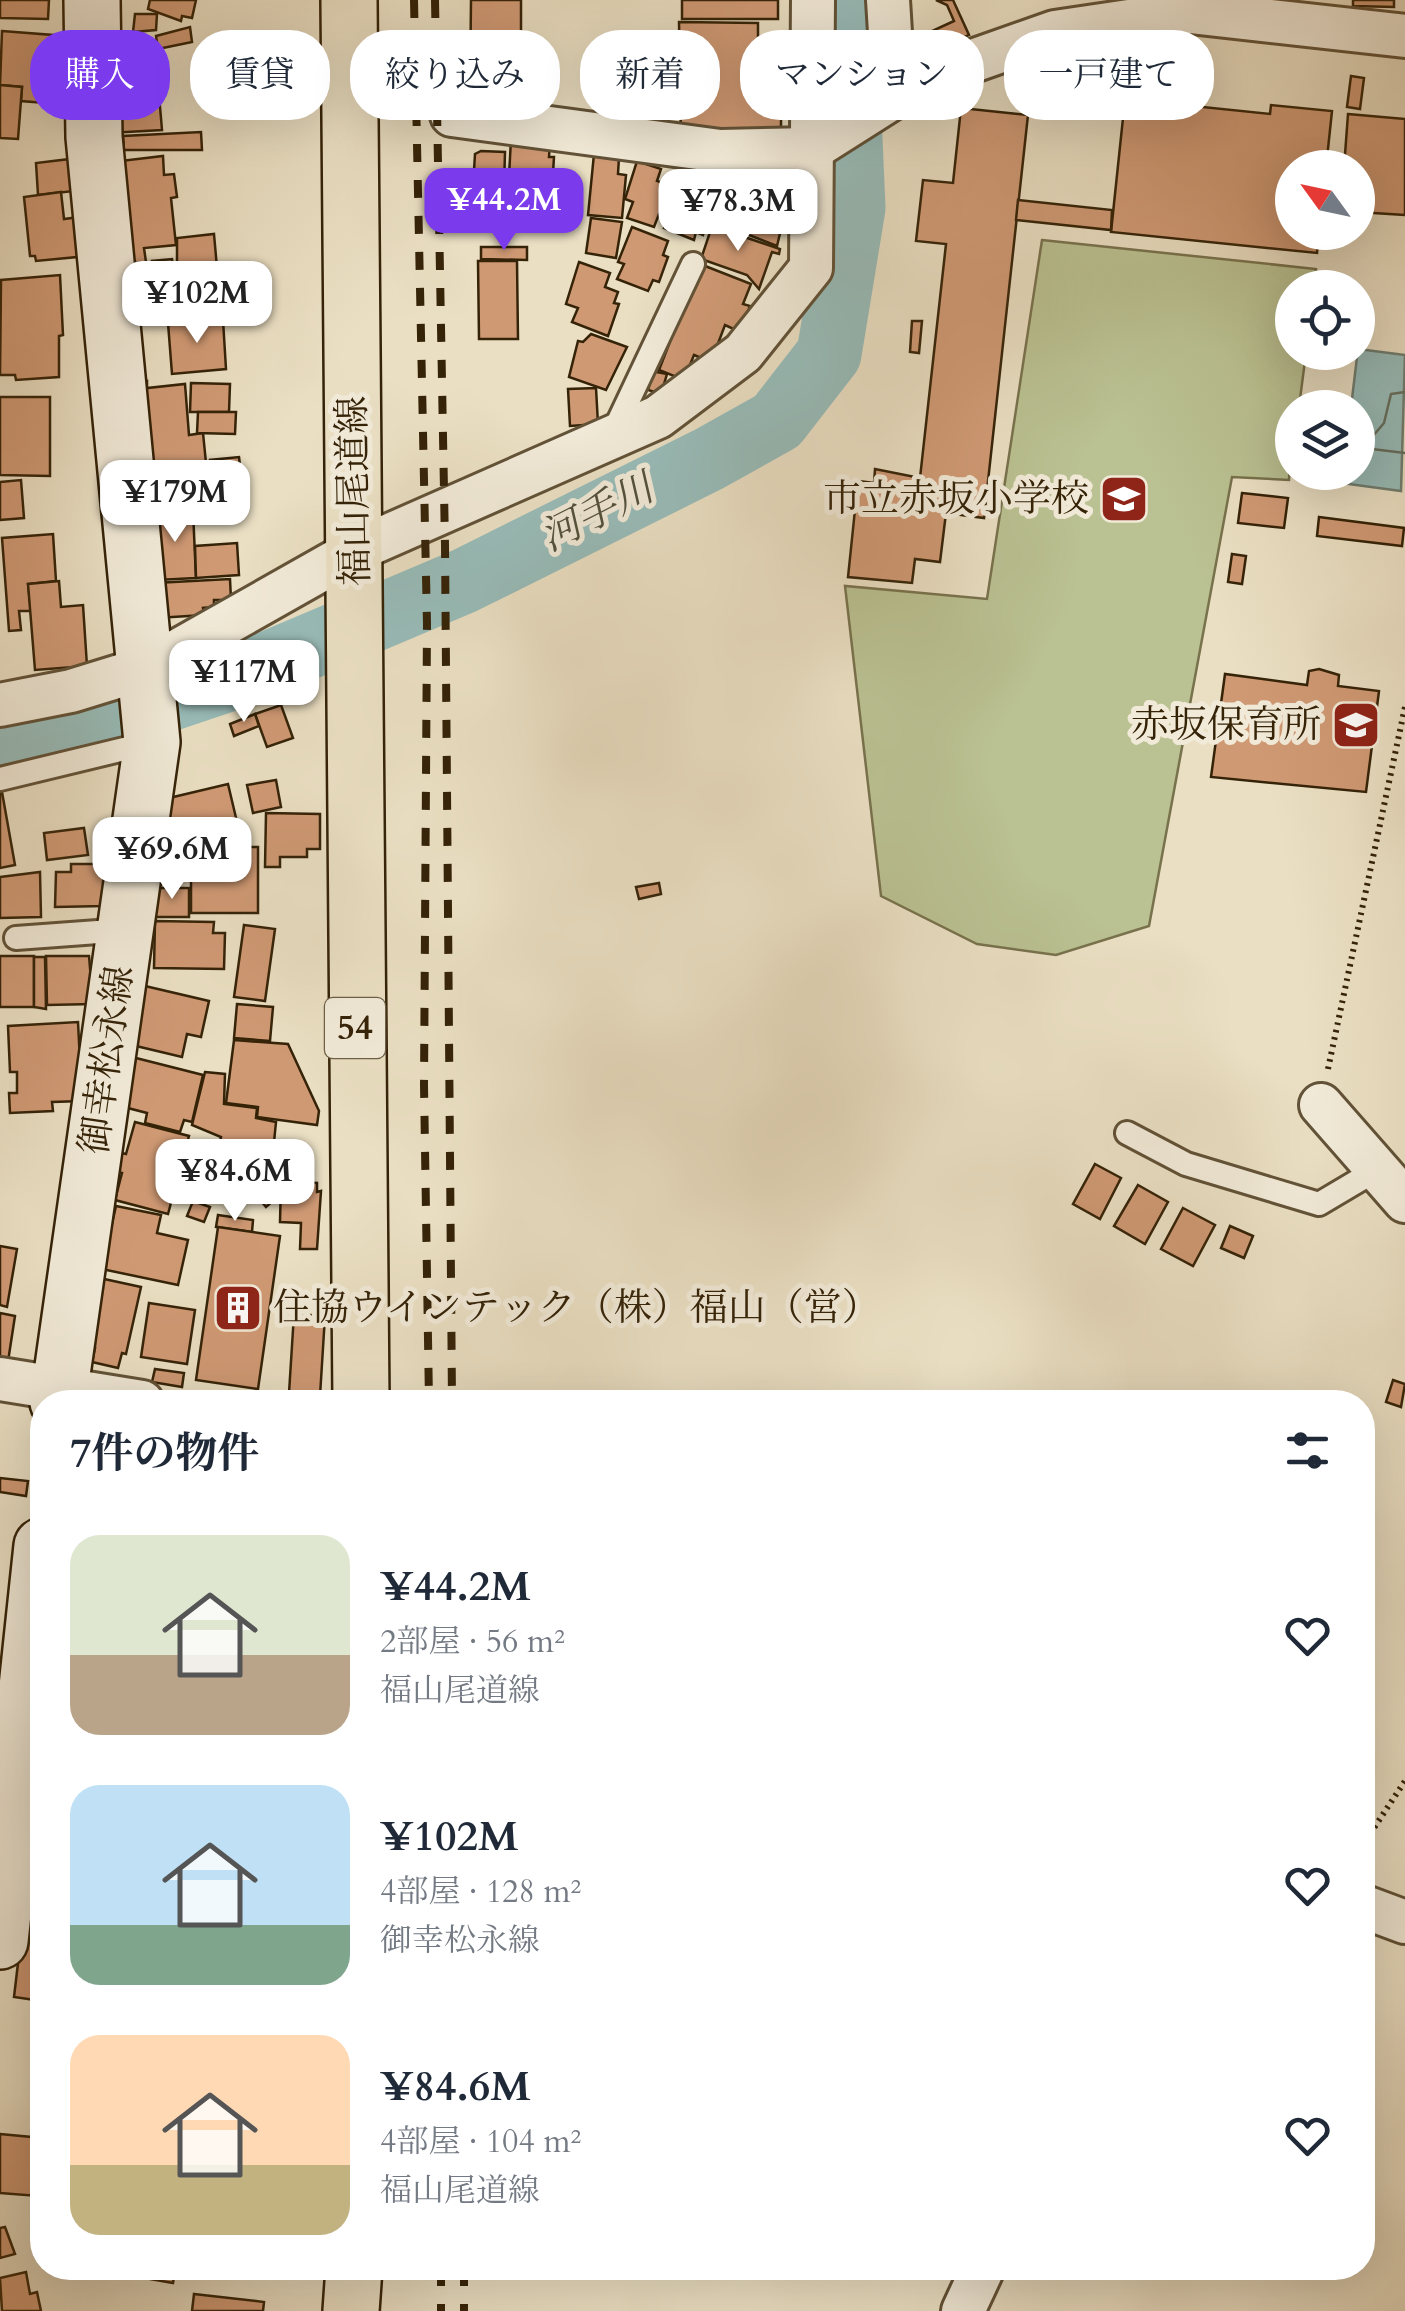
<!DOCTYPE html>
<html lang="ja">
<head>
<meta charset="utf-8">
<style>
  :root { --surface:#fff; --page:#f2f2f3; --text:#1f2937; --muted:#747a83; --accent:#7c3aed }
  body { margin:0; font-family:Cardo,"Noto Serif JP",serif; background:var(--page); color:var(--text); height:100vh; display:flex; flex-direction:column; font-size:38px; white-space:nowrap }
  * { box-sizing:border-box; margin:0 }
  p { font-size:32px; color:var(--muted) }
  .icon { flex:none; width:55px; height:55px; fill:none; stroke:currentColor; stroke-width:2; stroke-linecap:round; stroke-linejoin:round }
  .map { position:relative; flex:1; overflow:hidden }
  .panel { position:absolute; left:30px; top:1390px; width:1345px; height:890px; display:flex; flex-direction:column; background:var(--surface); border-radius:40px; box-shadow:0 10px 40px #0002 }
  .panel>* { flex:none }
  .top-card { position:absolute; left:30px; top:30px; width:1345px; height:90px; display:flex; gap:20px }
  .needle { width:65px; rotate:303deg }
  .buttons { position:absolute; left:1275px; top:150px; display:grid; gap:20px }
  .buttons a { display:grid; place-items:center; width:100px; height:100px; border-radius:50%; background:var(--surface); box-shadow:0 10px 40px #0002; font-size:50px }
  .price { position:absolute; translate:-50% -85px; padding:0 22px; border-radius:20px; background:#fff; color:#222; font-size:32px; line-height:65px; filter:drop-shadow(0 2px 5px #0008) }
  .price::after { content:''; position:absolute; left:50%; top:60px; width:30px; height:22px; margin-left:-15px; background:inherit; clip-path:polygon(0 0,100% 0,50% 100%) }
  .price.active { background:var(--accent); color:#fff }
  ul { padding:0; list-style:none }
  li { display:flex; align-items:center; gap:30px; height:250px; padding:0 40px }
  li span { display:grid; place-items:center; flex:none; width:280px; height:200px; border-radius:30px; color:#555 }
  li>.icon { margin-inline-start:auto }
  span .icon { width:120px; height:120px; fill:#fffc; stroke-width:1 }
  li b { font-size:42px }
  h2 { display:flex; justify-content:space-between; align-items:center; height:120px; padding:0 40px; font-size:42px }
  .chip { padding:0 35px; border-radius:40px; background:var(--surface); box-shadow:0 10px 40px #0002; font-size:35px; line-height:90px }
  .chip.active { background:var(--accent); color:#fff }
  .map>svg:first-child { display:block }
  .green { fill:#bac192; stroke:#78724d; stroke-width:2.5 }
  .water { fill:#98bcb9; stroke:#707f72; stroke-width:2.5 }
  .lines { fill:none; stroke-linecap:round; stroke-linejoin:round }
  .shore { stroke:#667060; stroke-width:2.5 }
  .river { stroke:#98bcb9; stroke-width:65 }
  .building { fill:#cf9974; stroke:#352308; stroke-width:2.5 }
  .lane-casing { stroke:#625237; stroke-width:28 }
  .street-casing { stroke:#625237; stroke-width:48 }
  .secondary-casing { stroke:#352308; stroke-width:60 }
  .primary-casing { stroke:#352308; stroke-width:60 }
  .path { stroke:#352308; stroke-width:6; stroke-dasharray:2.5 5; stroke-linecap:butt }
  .lane { stroke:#f1ead8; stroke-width:22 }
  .street { stroke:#f1ead8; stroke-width:42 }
  .secondary { stroke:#f1ead8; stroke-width:55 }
  .primary { stroke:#eadfc3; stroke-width:55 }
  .rail { stroke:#352308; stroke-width:8; stroke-dasharray:18 18; stroke-linecap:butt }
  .labels { text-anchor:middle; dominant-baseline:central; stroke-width:10; stroke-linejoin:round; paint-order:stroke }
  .shield { fill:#f1ead8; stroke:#6d5f46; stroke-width:2.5 }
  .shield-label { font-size:35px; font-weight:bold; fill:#352308 }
  .street-label { font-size:38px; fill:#352308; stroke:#f1ead8 }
  .poi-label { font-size:38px; fill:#352308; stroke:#f1ead8; text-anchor:end }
  .water-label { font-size:40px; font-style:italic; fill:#53513d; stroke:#f1ead8 }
</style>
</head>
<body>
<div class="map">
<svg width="1405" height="2311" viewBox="0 0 1405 2311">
  <rect width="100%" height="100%" fill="#eadfc3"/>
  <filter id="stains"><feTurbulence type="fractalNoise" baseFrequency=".002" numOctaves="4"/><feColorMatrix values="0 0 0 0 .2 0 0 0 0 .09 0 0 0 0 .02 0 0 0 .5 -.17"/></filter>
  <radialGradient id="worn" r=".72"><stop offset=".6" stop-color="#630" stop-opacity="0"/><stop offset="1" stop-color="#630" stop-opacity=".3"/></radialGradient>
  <path class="green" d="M1042,240l274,29 -2,18 -22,1v64l14,1 -7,54 -7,1 -3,72 -57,-3 -83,449 -93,29 -79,-11 -96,-48 -36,-310 142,13z"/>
  <path class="water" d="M1358,349l47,6 -4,136 -60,-8 2,-10 15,-1v-64l-7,-1z"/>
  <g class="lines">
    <path class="shore" d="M1405,392l-14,2 -7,29 -17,20 5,6 33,4"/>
    <path class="river" d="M0,747l71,-15 178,-60 215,-91 245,-122 68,-38 52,-67 24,-146 -9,-208"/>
  </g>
  <g class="building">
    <path d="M0,0h49l-1,19 -48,-1z"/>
    <path d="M150,0h46l-4,18 -10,-2 -1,5 -33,-12z"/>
    <path d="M471,0h50v100h-26v-10h-25z"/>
    <rect x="682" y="0" width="96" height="19"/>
    <path d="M936,0h17l16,35 -28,13 -9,-17 22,-10 -7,-16z"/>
    <path d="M1353,0h41v7l-41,-1z"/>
    <path d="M135,14h22l-1,16 -23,2z"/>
    <path d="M679,22l79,1v60h23v53l-64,-1v-6h-14l-22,12z"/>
    <path d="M190,27l2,15 -34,7 -2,-13z"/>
    <path d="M2,31l51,4 -8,68 -24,-2 1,-14 -22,-2z"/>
    <path d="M929,32l8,18 -16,7 -4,-19z"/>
    <path d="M155,48l7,82 -53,3 -6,-81z"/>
    <path d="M1351,76l13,2 -4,31 -13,-2z"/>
    <path d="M0,85l22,2 -4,52 -18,-1z"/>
    <path d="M1125,99l145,15 1,-9 61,6 -6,57h-34v64h27l-2,21 -206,-21z"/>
    <path d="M961,108l67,7 -44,403 -38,-5 -6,49 -25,-3 -3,24 -64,-6 10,-96 16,2 1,-14 45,9 26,-234 -30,-3 7,-61 30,3z"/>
    <path d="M1348,114l57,5v96l-47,-3v-44h-14z"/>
    <path d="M201,132l1,18h-78l-1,-14z"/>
    <path d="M511,139l39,3 -1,15h5l-3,47 -24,-1 -1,12 -19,-1z"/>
    <path d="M481,151l24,1 -1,36 -31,-1 2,-33z"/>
    <path d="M594,154l25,3 -1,17 8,1 -4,43 -34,-3z"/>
    <path d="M163,156l1,19 10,-1 3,23 -6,1 5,47 -32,3 2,14 -23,2 -11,-102z"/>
    <path d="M70,159l4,32 -36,4 -2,-32z"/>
    <path d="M637,161l24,8 -4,12 19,6 -11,29 -6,-2 -5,13 -27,-9 6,-16 -8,-3z"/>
    <path d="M717,166l15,7 -9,21 -15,-6z"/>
    <path d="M740,166l34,1 -10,30 -31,-10z"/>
    <path d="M681,181l33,13 -11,41 -7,-3 -2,8 -30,-12z"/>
    <path d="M727,191l60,13 -10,42 -61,-24z"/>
    <path d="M61,192l3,27 15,-2 -2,40 -41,4 -1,-5h-5l-6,-59z"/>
    <path d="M1018,200l94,10 -1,20 -95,-10z"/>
    <path d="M591,218l31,4 -6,36 -30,-5z"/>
    <path d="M712,226l68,23 -1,5 -7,-2 -13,37 -12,-14 -46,-16z"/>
    <path d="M632,227l36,14 -5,14 5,2 -9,25 -6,-2 -5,11 -31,-12 7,-15 -6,-2z"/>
    <path d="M214,234l3,34 -40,2v-32z"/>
    <path d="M481,247h46v13l-46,-1z"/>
    <path d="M172,259l8,50 -53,4 -4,-39 29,-3v-10z"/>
    <path d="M478,261h39l1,78h-39z"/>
    <path d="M579,262l31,11 -5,14 13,5 -4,11 5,1 -11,32 -36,-14 6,-14 -12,-4z"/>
    <path d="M700,264l51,20 -8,20 7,2 -10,26 -15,-7 -14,37 -17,-7 -10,25 -25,-10z"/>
    <path d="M184,274l48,1 -1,31 -48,4z"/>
    <path d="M60,275l3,60 -4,1v41l-43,3 -1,-5h-15l1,-95z"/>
    <path d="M223,320l3,49 -54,5 -4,-51z"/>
    <path d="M912,321h10l-3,32 -9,-1z"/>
    <path d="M591,334l36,13 -21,43 -37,-13 9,-36 5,1z"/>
    <path d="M655,364l5,1 -3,7 10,2 -6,20 -13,-4z"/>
    <path d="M147,381v7l38,-4 4,51 14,-2 4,40 -17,2 1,14 9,-1 2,17 -53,5 -12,-128z"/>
    <path d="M191,383l39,1 -1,28h-39z"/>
    <path d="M596,388l2,36 -28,2 -2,-37z"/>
    <path d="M0,397h50v79l-50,-1z"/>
    <path d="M198,412h38l-1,22 -38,-1z"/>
    <path d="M239,457l5,42 -35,4 1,-43z"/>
    <path d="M21,480l3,38 -24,2v-38z"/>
    <path d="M1242,493l46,5 -4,30 -46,-5z"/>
    <path d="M193,511l3,67 -39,2 -3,-67z"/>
    <path d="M1319,517l85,11 -2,18 -85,-10z"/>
    <path d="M53,534l3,47 -28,3 3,27h-12l2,19 -12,1 -7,-93z"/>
    <path d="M237,543l2,32 -43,3 -1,-32z"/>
    <path d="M1232,554l14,2 -4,28 -14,-2z"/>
    <path d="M230,579l1,21h-17v7l-11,1 1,7 -47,3 -2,-35z"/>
    <path d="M59,581l2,26 22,-2 4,61 -52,4 -7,-86z"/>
    <path d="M1319,669l20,6 -1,11 41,5 -13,101 -155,-15 14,-103 82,11 2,-14z"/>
    <path d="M281,705l12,33 -26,9 -12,-33z"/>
    <path d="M255,714l4,12 -25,10 -4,-12z"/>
    <path d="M276,780l5,27 -28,6 -6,-28z"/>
    <path d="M228,784l9,38 -62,15 -10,-38z"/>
    <path d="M2,792l13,73 -15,3v-75z"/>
    <path d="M266,813l54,1v35h-13v8h-27v10h-15z"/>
    <path d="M84,828l4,27 -41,5 -3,-27z"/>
    <path d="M205,847h53v66h-67v-44h14z"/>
    <path d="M71,864h37l-4,42 -49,1 1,-35h15z"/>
    <path d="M40,872l1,45 -41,1v-41z"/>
    <path d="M659,883l2,11 -22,5 -3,-12z"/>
    <rect x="154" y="888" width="35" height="29"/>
    <path d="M155,921l59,1 -1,11h12l-1,36 -70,-1z"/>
    <path d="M244,925l31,4 -10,72 -31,-4z"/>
    <rect x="0" y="956" width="34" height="51"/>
    <path d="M46,956h43l4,48 -46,1z"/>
    <path d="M34,957h11l1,52 -12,-2z"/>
    <path d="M145,986l64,15 -8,36 -14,-3 -5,23 -50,-12z"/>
    <path d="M237,1004l36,3 -3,34 -36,-3z"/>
    <path d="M78,1022l4,79 -30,1 1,9 -43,2 -1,-20h8v-21h-7l-2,-46z"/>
    <path d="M234,1040l54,4 31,67 -2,14 -60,-8 1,-10 -32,-4z"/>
    <path d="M136,1058l67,17 -11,47 -8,-2 -4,12 -35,-9 2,-10 -23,-6z"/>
    <path d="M205,1072l20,2 -1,30 33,4 -1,10 20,4 -3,30 -54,-6 2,-9 -29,-12z"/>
    <path d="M135,1122l54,14 -21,78 -53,-14 7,-27 -9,-2 5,-19 8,2z"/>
    <path d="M239,1149l17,2 25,30 -1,14 -14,12 -39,-48z"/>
    <path d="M1095,1164l26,14 -21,41 -27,-15z"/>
    <path d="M281,1181l36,2v9l4,-1 -4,58h-17l1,-26 -21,-1z"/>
    <path d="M1138,1185l30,17 -23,42 -31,-18z"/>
    <path d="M193,1201l17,6 -6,15 -17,-6z"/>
    <path d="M116,1206l45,9 -4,18 31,7 -10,45 -81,-17 9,-18z"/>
    <path d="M1183,1208l32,17 -22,41 -32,-17z"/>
    <path d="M218,1215l35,5 -1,12 -36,-5z"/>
    <path d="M1230,1226l23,10 -9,22 -23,-10z"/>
    <path d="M218,1227l62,9 -22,153 -62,-9z"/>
    <path d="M0,1246l17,3 -10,58 -7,-2z"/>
    <path d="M95,1277l46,10 -15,67 -4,-1 -4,15 -26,-6 3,-14 -11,-2z"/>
    <path d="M149,1303l46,7 -8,54 -46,-7z"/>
    <path d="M0,1313l15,3 -8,52 -7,-1z"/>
    <path d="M294,1314l31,2 -5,80 -31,-3z"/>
    <path d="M155,1369l29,4 -2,14 -30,-5z"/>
    <path d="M1393,1380l12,4 -4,23 -15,-5z"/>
    <path d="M0,1478l28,3 -2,15 -26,-4z"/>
    <path d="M37,1823l5,1v59l-12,-2z"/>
    <path d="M21,1938l21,3v60l-28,-4z"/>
    <path d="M0,2134l42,4 -4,58 -38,-3z"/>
    <path d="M5,2227l10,27 -15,4v-30z"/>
    <path d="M152,2268l23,2 -2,13 -23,-4z"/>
    <path d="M26,2272l4,22 7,-2 4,19h-39l-2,-33z"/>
    <path d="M194,2294l70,8 -1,9h-71z"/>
  </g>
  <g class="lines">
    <g class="lane-casing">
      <g id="lane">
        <path d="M612,435l81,-171"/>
        <path d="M0,779l149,-36"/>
        <path d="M16,938l109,-8"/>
        <path d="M1127,1133l59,31 133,40 59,-35"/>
      </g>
    </g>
    <g class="street-casing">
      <g id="street">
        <path d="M888,0l6,97"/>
        <path d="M452,115l268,36 92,-2 82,-52 73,-34 88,-31 135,-20 215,24"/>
        <path d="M0,705l71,-14 78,-24 207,-117 302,-133 85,-64 68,-85 2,-268"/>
        <path d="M1321,1105l84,96"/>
        <path d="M0,1379l142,23"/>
        <path d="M1362,1906l43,16"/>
        <path d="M963,2311l20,-43"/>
      </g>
    </g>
    <g class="secondary-casing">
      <g id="secondary">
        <path d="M58,1402l94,-660 -58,-605 -2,-137"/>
        <path d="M0,1941l42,-395"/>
      </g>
    </g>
    <g class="primary-casing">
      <g id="primary">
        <path d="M349,0l12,1402"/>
        <path d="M351,2311l3,-43"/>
      </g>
    </g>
    <g class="path">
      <path d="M394,90l25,11"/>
      <path d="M1328,1069l77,-362"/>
      <path d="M1362,1846l43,-65"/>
    </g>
    <use href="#lane" class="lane"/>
    <use href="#street" class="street"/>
    <use href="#secondary" class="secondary"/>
    <use href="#primary" class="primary"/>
    <g class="rail">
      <path d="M414,0l13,624 -3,461 5,317"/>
      <path d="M435,0l10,545 7,857"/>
      <path d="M441,2268v43"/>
      <path d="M464,2268v43"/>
    </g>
  </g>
  <defs>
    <g id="school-square" transform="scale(2.5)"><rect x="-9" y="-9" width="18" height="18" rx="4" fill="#8f2418" stroke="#f1ead8"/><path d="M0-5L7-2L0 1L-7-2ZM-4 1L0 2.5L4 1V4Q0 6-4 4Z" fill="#fff"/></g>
    <g id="building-square" transform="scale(2.5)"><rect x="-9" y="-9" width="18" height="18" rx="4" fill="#8f2418" stroke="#f1ead8"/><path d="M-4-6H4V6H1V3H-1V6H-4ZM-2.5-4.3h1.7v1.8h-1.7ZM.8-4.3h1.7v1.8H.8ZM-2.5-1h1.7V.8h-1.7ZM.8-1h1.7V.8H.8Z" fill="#fff"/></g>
  </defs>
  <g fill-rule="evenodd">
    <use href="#school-square" x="1124" y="499"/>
    <use href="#school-square" x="1356" y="725"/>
    <use href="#building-square" x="238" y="1308"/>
  </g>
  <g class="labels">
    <rect class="shield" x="325" y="998" width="60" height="60" rx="8"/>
    <g class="shield-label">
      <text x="355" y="1028">54</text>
    </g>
    <g class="street-label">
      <text transform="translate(354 491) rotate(-91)">福山尾道線</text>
      <text transform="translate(107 1060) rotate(-82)">御幸松永線</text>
    </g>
    <g class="poi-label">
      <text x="1089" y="499">市立赤坂小学校</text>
      <text x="1321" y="725">赤坂保育所</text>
      <text x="273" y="1308" text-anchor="start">住協ウインテック（株）福山（営）</text>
    </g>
    <g class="water-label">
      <text transform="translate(597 513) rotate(-27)">河手川</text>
    </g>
  </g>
  <rect width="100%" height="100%" filter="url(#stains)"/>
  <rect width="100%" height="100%" fill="url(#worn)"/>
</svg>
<div class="buttons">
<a><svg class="needle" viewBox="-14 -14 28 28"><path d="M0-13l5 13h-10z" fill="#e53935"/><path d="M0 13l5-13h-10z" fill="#747a83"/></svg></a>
<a><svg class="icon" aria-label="locate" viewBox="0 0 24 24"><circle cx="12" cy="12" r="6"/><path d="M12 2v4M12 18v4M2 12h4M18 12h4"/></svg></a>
<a><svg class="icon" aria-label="layers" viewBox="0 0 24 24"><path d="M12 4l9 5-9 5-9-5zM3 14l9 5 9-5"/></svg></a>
</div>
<b class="price active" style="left:504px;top:253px">¥44.2M</b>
<b class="price" style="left:738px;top:254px">¥78.3M</b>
<b class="price" style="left:197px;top:346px">¥102M</b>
<b class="price" style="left:175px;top:545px">¥179M</b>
<b class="price" style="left:244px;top:725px">¥117M</b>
<b class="price" style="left:172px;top:902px">¥69.6M</b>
<b class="price" style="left:235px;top:1224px">¥84.6M</b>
<div class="top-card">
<a class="chip active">購入</a>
<a class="chip">賃貸</a>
<a class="chip">絞り込み</a>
<a class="chip">新着</a>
<a class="chip">マンション</a>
<a class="chip">一戸建て</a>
</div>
<section class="panel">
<h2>7件の物件<svg class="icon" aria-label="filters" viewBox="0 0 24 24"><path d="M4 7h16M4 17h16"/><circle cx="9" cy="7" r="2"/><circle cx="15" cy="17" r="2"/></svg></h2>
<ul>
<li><span style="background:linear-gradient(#dfe7d0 60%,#b9a48a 0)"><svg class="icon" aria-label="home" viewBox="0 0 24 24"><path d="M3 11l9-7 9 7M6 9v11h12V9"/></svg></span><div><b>¥44.2M</b><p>2部屋 · 56 m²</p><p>福山尾道線</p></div><svg class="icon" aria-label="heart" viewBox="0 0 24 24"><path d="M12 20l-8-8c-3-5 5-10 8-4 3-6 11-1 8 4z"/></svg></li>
<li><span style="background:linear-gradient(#bfe0f5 70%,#7fa58c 0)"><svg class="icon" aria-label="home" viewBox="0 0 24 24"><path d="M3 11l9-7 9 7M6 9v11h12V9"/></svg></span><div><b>¥102M</b><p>4部屋 · 128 m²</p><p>御幸松永線</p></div><svg class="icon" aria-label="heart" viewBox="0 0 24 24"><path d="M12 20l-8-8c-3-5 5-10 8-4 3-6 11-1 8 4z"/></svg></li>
<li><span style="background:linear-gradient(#ffd9b3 65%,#c2b280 0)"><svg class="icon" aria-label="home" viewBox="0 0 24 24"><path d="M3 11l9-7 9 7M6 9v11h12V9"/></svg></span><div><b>¥84.6M</b><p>4部屋 · 104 m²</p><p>福山尾道線</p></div><svg class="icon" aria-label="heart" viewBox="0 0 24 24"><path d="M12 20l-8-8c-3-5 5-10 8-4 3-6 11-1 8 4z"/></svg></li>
</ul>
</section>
</div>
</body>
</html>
